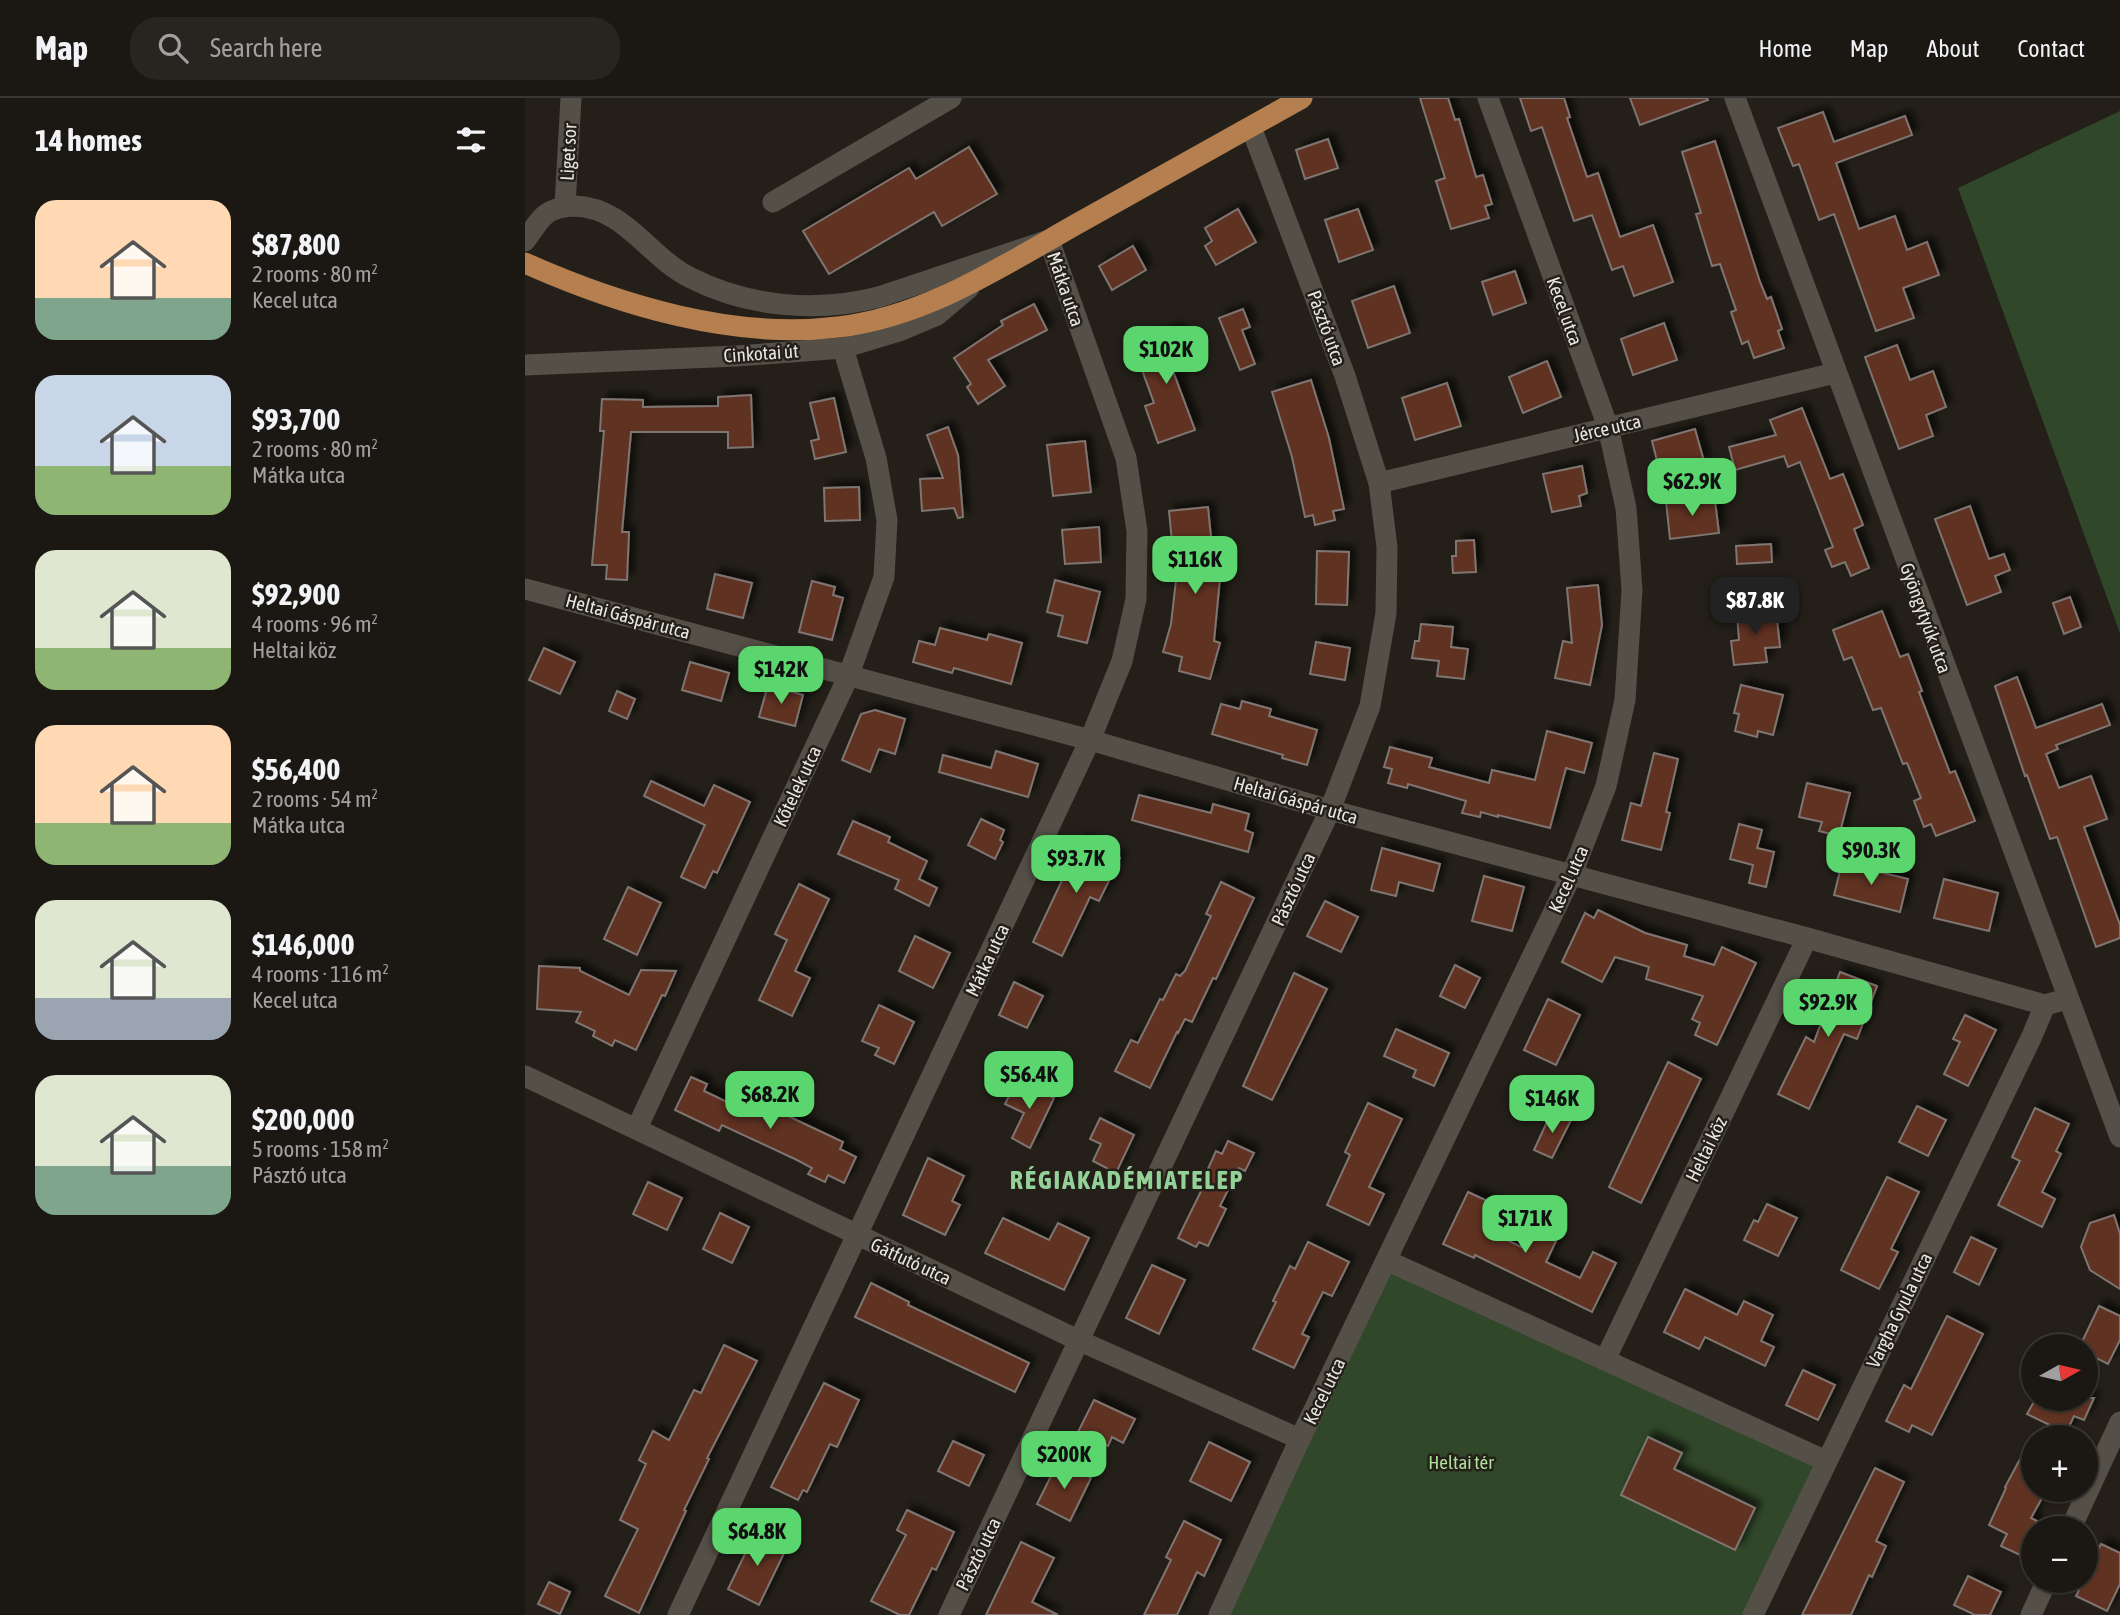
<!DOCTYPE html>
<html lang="en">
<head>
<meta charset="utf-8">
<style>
  :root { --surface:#1b1813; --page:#282521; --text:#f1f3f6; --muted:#a0a0a0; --line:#393733; --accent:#5bd56e }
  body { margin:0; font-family:"Asap Condensed",sans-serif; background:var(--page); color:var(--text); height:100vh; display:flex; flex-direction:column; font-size:26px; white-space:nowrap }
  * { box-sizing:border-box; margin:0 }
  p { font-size:23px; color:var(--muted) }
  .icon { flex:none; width:38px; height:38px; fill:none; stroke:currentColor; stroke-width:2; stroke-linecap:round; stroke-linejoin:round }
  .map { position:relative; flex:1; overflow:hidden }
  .side { display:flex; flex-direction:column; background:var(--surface); width:525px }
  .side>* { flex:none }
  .needle { width:46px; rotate:82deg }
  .tools { position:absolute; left:1496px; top:1236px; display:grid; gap:14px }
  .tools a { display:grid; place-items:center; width:77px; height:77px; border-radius:50%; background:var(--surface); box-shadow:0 2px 5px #0004,0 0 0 2px var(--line); font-size:35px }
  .price { position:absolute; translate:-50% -60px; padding:0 16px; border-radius:14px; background:var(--accent); color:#111; font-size:23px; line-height:46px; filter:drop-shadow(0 2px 4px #0008) }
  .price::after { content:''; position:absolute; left:50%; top:42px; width:21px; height:16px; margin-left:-10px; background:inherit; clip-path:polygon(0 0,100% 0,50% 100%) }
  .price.active { background:#222; color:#fff }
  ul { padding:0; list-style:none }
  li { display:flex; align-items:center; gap:21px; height:175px; padding:0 35px }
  li span { display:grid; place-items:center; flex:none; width:196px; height:140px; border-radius:21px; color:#555 }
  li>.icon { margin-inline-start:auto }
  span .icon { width:84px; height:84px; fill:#fffc; stroke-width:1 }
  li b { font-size:30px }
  h2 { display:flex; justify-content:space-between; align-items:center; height:84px; padding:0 35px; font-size:30px }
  header { display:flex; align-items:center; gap:42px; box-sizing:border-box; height:98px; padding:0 35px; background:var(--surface); border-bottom:2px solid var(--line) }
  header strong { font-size:33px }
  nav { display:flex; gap:38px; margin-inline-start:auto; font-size:24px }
  .search { width:490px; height:63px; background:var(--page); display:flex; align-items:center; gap:18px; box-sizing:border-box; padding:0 24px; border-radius:28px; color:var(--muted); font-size:26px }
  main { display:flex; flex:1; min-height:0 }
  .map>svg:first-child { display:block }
  .green { fill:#314729 }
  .building { fill:#603122; stroke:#7f7471; stroke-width:2; filter:url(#shadow) }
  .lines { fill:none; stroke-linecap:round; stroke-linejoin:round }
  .minor { stroke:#545047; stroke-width:21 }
  .major { stroke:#b67f4f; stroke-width:21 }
  .labels { text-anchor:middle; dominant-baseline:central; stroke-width:5; stroke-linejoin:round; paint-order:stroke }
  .street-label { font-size:19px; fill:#e7e5e0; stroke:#242019 }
  .park-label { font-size:19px; fill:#afdf9c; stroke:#242019 }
  .district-label { font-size:26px; font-weight:bold; letter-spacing:2px; fill:#94d199; stroke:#242019 }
</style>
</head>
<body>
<header>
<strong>Map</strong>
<div class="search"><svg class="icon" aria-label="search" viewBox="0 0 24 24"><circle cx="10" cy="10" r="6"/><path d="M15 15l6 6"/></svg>Search here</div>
<nav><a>Home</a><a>Map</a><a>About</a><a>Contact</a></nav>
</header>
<main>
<section class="side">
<h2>14 homes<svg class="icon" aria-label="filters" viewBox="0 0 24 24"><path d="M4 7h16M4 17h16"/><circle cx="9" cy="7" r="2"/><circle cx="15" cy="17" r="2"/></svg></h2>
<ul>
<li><span style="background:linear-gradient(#ffd9b3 70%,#7fa58c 0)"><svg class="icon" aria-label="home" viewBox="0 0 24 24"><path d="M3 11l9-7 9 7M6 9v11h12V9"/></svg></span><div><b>$87,800</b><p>2 rooms · 80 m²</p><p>Kecel utca</p></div></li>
<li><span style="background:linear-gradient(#c9d6e8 65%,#8fb573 0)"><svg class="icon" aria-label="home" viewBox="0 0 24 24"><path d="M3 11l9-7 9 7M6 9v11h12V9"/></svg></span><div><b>$93,700</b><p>2 rooms · 80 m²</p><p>Mátka utca</p></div></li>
<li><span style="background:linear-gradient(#dfe7d0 70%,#8fb573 0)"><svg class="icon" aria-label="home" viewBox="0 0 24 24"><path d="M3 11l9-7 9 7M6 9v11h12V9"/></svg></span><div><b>$92,900</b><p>4 rooms · 96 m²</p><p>Heltai köz</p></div></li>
<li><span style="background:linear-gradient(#ffd9b3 70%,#8fb573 0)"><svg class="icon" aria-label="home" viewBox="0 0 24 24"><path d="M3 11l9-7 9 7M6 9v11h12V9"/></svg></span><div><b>$56,400</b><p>2 rooms · 54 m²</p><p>Mátka utca</p></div></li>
<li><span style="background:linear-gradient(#dfe7d0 70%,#9aa5b1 0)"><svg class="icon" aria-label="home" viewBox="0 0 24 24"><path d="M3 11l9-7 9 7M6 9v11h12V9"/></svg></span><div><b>$146,000</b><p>4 rooms · 116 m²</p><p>Kecel utca</p></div></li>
<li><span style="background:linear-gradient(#dfe7d0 65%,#7fa58c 0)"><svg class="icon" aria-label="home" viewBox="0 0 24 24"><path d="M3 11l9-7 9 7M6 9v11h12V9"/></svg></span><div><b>$200,000</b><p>5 rooms · 158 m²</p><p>Pásztó utca</p></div></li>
</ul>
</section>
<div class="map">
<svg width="1595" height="1517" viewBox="0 0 1595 1517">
  <defs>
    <filter id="shadow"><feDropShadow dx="6" dy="-6" stdDeviation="3.5" flood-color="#0009"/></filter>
  </defs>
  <rect width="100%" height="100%" fill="#242019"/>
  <g class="green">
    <path d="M1595,13v522l-162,-445z"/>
    <path d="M863,1163l438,200 -73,154h-534z"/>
  </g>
  <g class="building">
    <path d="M895,0h28l7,22 4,-1 17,58 7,-2 9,29 -7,2 4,12 -38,11 -15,-48 9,-3z"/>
    <path d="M995,0h44l6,19 -3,1 20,59 11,-4 22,64 33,-12 20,57 -39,14 -11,-30 -11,4 -20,-55 -18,6 -32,-94 -11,4z"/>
    <path d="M1105,0h77l1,2 -68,25z"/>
    <path d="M1298,14l11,30 71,-26 7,19 -76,28 23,66 36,-13 12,34 20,-8 12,33 -36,13 11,30 -38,13 -42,-117 -15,6 -20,-56 -6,2 -15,-38z"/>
    <path d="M803,41l10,29 -33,11 -9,-29z"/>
    <path d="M1190,43l45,141 7,17 4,-2 11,32 -4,2 6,17 -30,10 -6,-17 -6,3 -11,-32 5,-2 -16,-46 -8,2 -16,-52 5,-1 -19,-61z"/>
    <path d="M444,49l28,47 -55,32 -8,-14 -105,62 -26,-43 106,-63 7,11z"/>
    <path d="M713,111l18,33 -40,23 -11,-19 7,-5 -7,-13z"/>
    <path d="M833,111l15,41 -34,12 -14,-42z"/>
    <path d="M608,148l13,24 -34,20 -13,-24z"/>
    <path d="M990,173l11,32 -33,12 -11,-33z"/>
    <path d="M869,188l16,47 -42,15 -16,-47z"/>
    <path d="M509,206l13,26 -59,30 17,26 -27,18 -11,-17 4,-3 -17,-26 49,-33 -2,-4z"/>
    <path d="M718,211l7,18 -8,3 13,34 -15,6 -21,-52z"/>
    <path d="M1139,225l13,37 -44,15 -12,-36z"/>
    <path d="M652,231l13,35 -17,7 22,59 -37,13 -13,-37 9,-3 -16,-44 12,-4 -5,-14z"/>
    <path d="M1372,247l13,35 23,-9 13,36 -20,8 7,21 -34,13 -34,-92z"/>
    <path d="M1022,263l14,36 -38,16 -14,-36z"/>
    <path d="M786,282l18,58 15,71 -11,2 2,9 -20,5 -2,-10 -8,2 -13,-60 -20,-65z"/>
    <path d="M922,285l14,43 -46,14 -13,-42z"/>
    <path d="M226,297l2,52 -25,1v-16h-97l-9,100h7l-2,48 -21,-1 1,-14h-15l12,-134h-4l2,-32 41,1v7l75,-1v-9z"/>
    <path d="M309,300l12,54 -31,7 -4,-18 8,-2 -9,-36z"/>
    <path d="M1277,310l28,71 13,-5 20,51 -9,4 15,39 -18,8 -6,-14 -13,5 -7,-17 8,-3 -33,-85 -12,5 -4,-11 -49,14 -6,-23 47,-12 -6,-15z"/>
    <path d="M423,329l10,28 5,62 -5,1 -4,-10 -32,3 -2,-32 23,-1 -16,-43z"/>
    <path d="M1170,331l9,32 -44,12 -8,-32z"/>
    <path d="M560,343l6,51 -38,4 -6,-51z"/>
    <path d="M1057,368l5,27 -8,3 2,10 -29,6 -9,-38z"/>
    <path d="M334,389l1,33 -35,1 -1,-33z"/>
    <path d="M1174,400v4l16,-1 4,32 -49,6 -4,-38z"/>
    <path d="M1445,408l19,53 15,-5 6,16 -15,6 6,16 -34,13 -32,-86z"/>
    <path d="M683,409l6,60 7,1 -7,73 6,2 -10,36 -31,-8 3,-14 -19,-5 8,-28 5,-44 9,1 4,-40 -17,1 -3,-31z"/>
    <path d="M574,429l2,35 -36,2 -3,-34z"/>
    <path d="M949,442l2,32 -23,1 -1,-17h4v-15z"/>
    <path d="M1246,446l1,18 -35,2 -1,-18z"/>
    <path d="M792,453l32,1 -2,53 -31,-1z"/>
    <path d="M190,476l37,9 -9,35 -36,-9z"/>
    <path d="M530,482l45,12 -13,51 -29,-7 5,-20 -16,-4z"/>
    <path d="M287,483l23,6 -2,8 10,3 -11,42 -33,-8z"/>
    <path d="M1073,487l4,40 -12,60 -35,-7 8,-37 9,2 -5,-55z"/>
    <path d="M1545,499l11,30 -17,7 -11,-31z"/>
    <path d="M1251,512l4,37 -15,1 2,14 -33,3 -3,-24 8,-1 -2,-26z"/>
    <path d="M1357,513l18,46 8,-3 14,37 -3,1 31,81 5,-2 20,50 -39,15 -5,-12 -7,3 -10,-26 7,-3 -14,-35 -4,1 -22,-56 -8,2 -21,-53 -8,3 -11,-30z"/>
    <path d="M896,526l32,3 -2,20 17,2 -4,30 -27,-3 2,-15 -27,-3 3,-17h4z"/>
    <path d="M415,530l47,12 2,-6 33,9 -11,41 -57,-16 -2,5 -39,-11 6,-21 16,4z"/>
    <path d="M791,544l34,6 -5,32 -35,-6z"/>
    <path d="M19,550l31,14 -15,32 -31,-14z"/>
    <path d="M165,564l39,11 -8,28 -39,-11z"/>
    <path d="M1492,579l19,51 66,-24 8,21 -54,20 2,4 -12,5 13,34 32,-12 16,43 -23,8 36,98v13l-24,9 -39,-110 -7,2 -23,-64 -2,1 -30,-90z"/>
    <path d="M243,587l35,10 -8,31 -36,-9z"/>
    <path d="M1216,587l42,10 -10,40 -15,-4 -1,6 -22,-6 4,-17 -5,-1z"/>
    <path d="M92,593l18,8 -8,20 -18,-8z"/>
    <path d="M717,603l29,8 -2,7 48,14 -10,35 -25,-7 1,-3 -71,-21 9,-30 19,5z"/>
    <path d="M350,612l30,9 -10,35 -16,-5 -9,23 -28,-12 19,-46z"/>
    <path d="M1022,633l45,12 -8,30 -18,-5 -16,60 -52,-13v2l-17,-5 -1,5 -18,-4 4,-12 -58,-17 -1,4 -19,-5 4,-14 -8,-2 6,-20 42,11 -3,9 60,16 3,-13 43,10z"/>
    <path d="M471,653l42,13 -10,33 -89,-25 4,-17 48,13z"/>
    <path d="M1129,655l24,6 -12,53 4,1 -9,37 -39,-10 9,-37 10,3z"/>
    <path d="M126,683l53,25 10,-21 36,17 -33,71 -4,-2 -8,17 -24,-11 24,-52 -61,-29z"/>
    <path d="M1282,685l43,10 -11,43 -20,-5 3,-9 -23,-5z"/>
    <path d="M614,697l72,18 2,-9 36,10 -4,16 8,3 -5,19 -116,-32z"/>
    <path d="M456,721l23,11 -4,10 3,2 -8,17 -27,-14z"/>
    <path d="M328,723l37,16 -2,5 39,19 -8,18 18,9 -8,18 -34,-17 4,-9 -61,-26z"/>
    <path d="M1214,726l23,6 -5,18 17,4 -8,35 -17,-4 4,-18 -23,-6z"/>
    <path d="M556,742l39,18 -21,43 -9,-4 -28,59 -29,-14z"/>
    <path d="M857,750l58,16 -7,27 -34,-9 -3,14 -25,-6z"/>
    <path d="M1317,765l66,16 -8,33 -66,-17z"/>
    <path d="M959,778l40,11 -12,44 -40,-10z"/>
    <path d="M1419,781l54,14 -9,38 -55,-13z"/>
    <path d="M696,784l33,16 -38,81 -3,-1 -21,44 -7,-3 -7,14 -1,-1 -27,56 -35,-17 16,-31 7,3 22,-44 3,1 13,-26 4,2 5,-5 26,-55 -5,-2z"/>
    <path d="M274,786l30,15 -34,72 15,7 -18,38 -33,-16 28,-60 -12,-6z"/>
    <path d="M103,789l33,16 -24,52 -33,-16z"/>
    <path d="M800,803l33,16 -17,35 -34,-16z"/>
    <path d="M1073,812l47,23 42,12 -3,11 30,9 8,-18 34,16 -39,82 -22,-10 5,-12 -8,-4 11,-23 -57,-17 3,-12 -34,-10 -13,25 -40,-20 23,-49 9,5z"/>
    <path d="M390,838l35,17 -17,35 -34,-17z"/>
    <path d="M930,867l25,13 -15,30 -25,-12z"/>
    <path d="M14,868l41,2v3l49,24 12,-25 35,1 -11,25 -3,-1 -26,55 -21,-10 -3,6 -19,-10 2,-5 -19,-9 5,-10 -44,-3z"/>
    <path d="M1315,874l37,14 -20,53 -13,-5 -35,75 -31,-15 28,-57 8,5z"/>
    <path d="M769,875l33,16 -55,111 -29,-14z"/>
    <path d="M489,884l29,14 -16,32 -28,-13z"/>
    <path d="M1023,901l32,16 -24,50 -32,-15z"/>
    <path d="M354,907l35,17 -20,42 -19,-9 4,-7 -17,-7z"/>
    <path d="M1440,917l31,15 -28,56 -24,-12 16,-32 -7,-3z"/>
    <path d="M871,931l53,24 -15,33 -21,-9 3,-7 -32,-14z"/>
    <path d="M1143,964l33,17 -60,124 -32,-16z"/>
    <path d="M166,979l16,7 -3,7 52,25 6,-12 8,4 4,-10 21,10 -5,9 53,25 -3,7 16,8 -12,26 -16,-8 -3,7 -17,-8 4,-6 -15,-8 -75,-35 -3,6 -44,-21z"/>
    <path d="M492,982l37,18 -24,50 -18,-10 12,-25 -19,-9z"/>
    <path d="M843,1005l34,16 -33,68 15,7 -15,31 -42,-20 23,-50 -5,-3z"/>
    <path d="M1392,1008l29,14 -18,36 -29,-14z"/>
    <path d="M1510,1010l34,16 -13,27 5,3 -19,38 13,7 -13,28 -44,-22 22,-44 -8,-4z"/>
    <path d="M1027,1013l19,9 -19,38 -18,-8z"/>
    <path d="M575,1020l34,17 -18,38 -23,-12 8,-17 -11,-5z"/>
    <path d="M703,1043l26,12 -9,18 -6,-3 -19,38 6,3 -18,37 -9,-4 -3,5 -18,-9 28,-57 -3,-1 13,-29 6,3z"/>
    <path d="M403,1060l36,18 -12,25 8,4 -15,30 -42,-20z"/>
    <path d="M1362,1079l32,15 -28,57 7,3 -19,37 -38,-19z"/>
    <path d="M123,1084l34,16 -15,32 -34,-16z"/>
    <path d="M943,1094l30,14 -11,24 34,17 9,-18 26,12 -10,21 34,16 13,-26 23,11 -24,49 -117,-57 -1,3 -31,-14z"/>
    <path d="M1242,1106l30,14 -19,38 -34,-16 10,-20 4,2z"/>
    <path d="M195,1115l29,14 -17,36 -29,-14z"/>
    <path d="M1589,1117l6,19v55l-30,-19 -9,-23 9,-24z"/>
    <path d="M478,1120l46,22 9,-17 31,15 -25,52 -79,-37z"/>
    <path d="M1446,1139l25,12 -17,36 -25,-13z"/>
    <path d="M783,1144l41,20 -17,34 -9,-4 -21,42 7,3 -15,31 -41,-19 23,-47 -3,-1 17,-35 5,3z"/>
    <path d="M627,1167l33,15 -26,54 -33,-16z"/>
    <path d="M346,1185l38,19 -1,3 121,58 -14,29 -160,-75z"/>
    <path d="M1160,1191l52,26 7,-14 29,14 -12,26 13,6 -9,19 -60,-29 -6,12 -35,-17z"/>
    <path d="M1574,1208l21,10v24l-12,24 -22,-11v-7h-6z"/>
    <path d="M1422,1218l36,18 -51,101 -20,-10 -3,7 -23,-11 18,-36 7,4z"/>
    <path d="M199,1247l33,16 -50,97 2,1 -25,51 2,1 -47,102 -34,-17 33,-67 -18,-9 26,-56 -7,-4 14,-29 16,9 25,-50 7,3z"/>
    <path d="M1278,1272l32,15 -17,35 -32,-15z"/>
    <path d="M299,1285l35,17 -22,47 -7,-3 -23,48 -4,-2 -5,10 -27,-13z"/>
    <path d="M1511,1300h58l-10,22 -10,-4 -8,17 -39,-19z"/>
    <path d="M569,1302l41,19 -12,24 -11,-6 -4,9 -30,-14z"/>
    <path d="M1508,1337v54h14l-16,29 6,3 -17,34 -19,-9 6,-12 -18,-9 17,-37 -1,-1z"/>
    <path d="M1123,1339l34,16 -8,16 81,39 -20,42 -114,-55z"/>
    <path d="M428,1343l31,14 -15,31 -31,-15z"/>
    <path d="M684,1344l41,20 -19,39 -41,-20z"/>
    <path d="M533,1364l33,16 -21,43 -33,-17z"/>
    <path d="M1350,1370l29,14 -28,59 10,5 -14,31 -3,-2 -18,40h-49z"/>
    <path d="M382,1412l47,22 -18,38 -4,-2 -23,47h-9l-29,-14 35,-66 -9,-5z"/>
    <path d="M659,1423l37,19 -17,36 -7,-4 -20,43h-33l27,-55 -5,-3z"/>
    <path d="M231,1433l31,16 -28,58 -31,-16z"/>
    <path d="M496,1444l33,16 -22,44 26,13h-72z"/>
    <path d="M1576,1446l19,9v31l-13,27 -31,-15 8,-16h2v-4z"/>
    <path d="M1443,1478l33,16 -11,23h-15l-21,-10z"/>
    <path d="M24,1484l21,10 -10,22 -22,-10z"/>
  </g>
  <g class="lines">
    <g class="minor">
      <path d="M1210,0l385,1039"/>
      <path d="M248,104l178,-104"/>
      <path d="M40,108l6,-108"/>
      <path d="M0,143c6,-8 12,-19 20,-26 7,-6 20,-9 30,-9 51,2 73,51 116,72 57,29 126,35 188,19l170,-57 77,218 11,73 -1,68 -14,62 -32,79 -412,875"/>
      <path d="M0,267l212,-9 106,-8 56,-17 38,-16 32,-27"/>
      <path d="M854,385l456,-110"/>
      <path d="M0,491l565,151 240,70 477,128 238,67 22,-6"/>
      <path d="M0,978l555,265 220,98"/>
      <path d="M112,1030l211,-451 36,-100 3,-57 -11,-62 -33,-110"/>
      <path d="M863,1163l438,200"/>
      <path d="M1080,1262l202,-422"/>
      <path d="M1546,1430l49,-106"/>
      <path d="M424,1517l381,-805 40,-104 16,-93 1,-66 -8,-64 -34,-107 -94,-249"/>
      <path d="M694,1517l81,-176 272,-565 34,-88 19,-86 7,-110 -6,-82 -18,-81 -120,-329"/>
      <path d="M1228,1517l279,-579 13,-31"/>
      <path d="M1506,1517l16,-35"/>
    </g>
    <path class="major" d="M0,165c94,42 209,77 313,64 87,-10 163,-60 237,-102 76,-42 151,-85 227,-127"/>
  </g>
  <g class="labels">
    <g class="street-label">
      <text transform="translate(43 54) rotate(-87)">Liget sor</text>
      <text transform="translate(541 191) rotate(71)">Mátka utca</text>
      <text transform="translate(1040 213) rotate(70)">Kecel utca</text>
      <text transform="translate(802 230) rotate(70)">Pásztó utca</text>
      <text transform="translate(236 255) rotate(-4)">Cinkotai út</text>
      <text transform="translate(1082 330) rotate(-13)">Jérce utca</text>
      <text transform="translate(103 518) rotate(15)">Heltai Gáspár utca</text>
      <text transform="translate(1401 520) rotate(70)">Gyöngytyúk utca</text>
      <text transform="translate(272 688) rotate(-65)">Kőtelek utca</text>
      <text transform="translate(771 702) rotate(16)">Heltai Gáspár utca</text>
      <text transform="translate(1043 781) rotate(-66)">Kecel utca</text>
      <text transform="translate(768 791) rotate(-65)">Pásztó utca</text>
      <text transform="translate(462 862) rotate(-65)">Mátka utca</text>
      <text transform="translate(1181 1051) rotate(-64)">Heltai köz</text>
      <text transform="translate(386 1163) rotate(25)">Gátfutó utca</text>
      <text transform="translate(1374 1212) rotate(-64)">Vargha Gyula utca</text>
      <text transform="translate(799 1293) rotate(-64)">Kecel utca</text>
      <text transform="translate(453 1456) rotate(-64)">Pásztó utca</text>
    </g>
    <g class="park-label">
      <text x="936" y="1364">Heltai tér</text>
    </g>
    <g class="district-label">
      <text x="602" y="1082">RÉGIAKADÉMIATELEP</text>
    </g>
  </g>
</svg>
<div class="tools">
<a><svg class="needle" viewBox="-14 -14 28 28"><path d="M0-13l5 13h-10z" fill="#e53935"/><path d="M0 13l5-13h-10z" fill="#a0a0a0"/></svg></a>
<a>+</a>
<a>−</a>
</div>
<b class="price" style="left:641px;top:288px">$102K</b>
<b class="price" style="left:1167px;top:420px">$62.9K</b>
<b class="price" style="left:670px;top:498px">$116K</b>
<b class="price active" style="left:1230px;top:539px">$87.8K</b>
<b class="price" style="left:256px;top:608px">$142K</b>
<b class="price" style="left:1346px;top:789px">$90.3K</b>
<b class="price" style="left:551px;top:797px">$93.7K</b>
<b class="price" style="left:1303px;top:941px">$92.9K</b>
<b class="price" style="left:504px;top:1013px">$56.4K</b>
<b class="price" style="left:245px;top:1033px">$68.2K</b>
<b class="price" style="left:1027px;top:1037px">$146K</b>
<b class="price" style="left:1000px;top:1157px">$171K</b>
<b class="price" style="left:539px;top:1393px">$200K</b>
<b class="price" style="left:232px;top:1470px">$64.8K</b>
</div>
</main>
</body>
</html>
